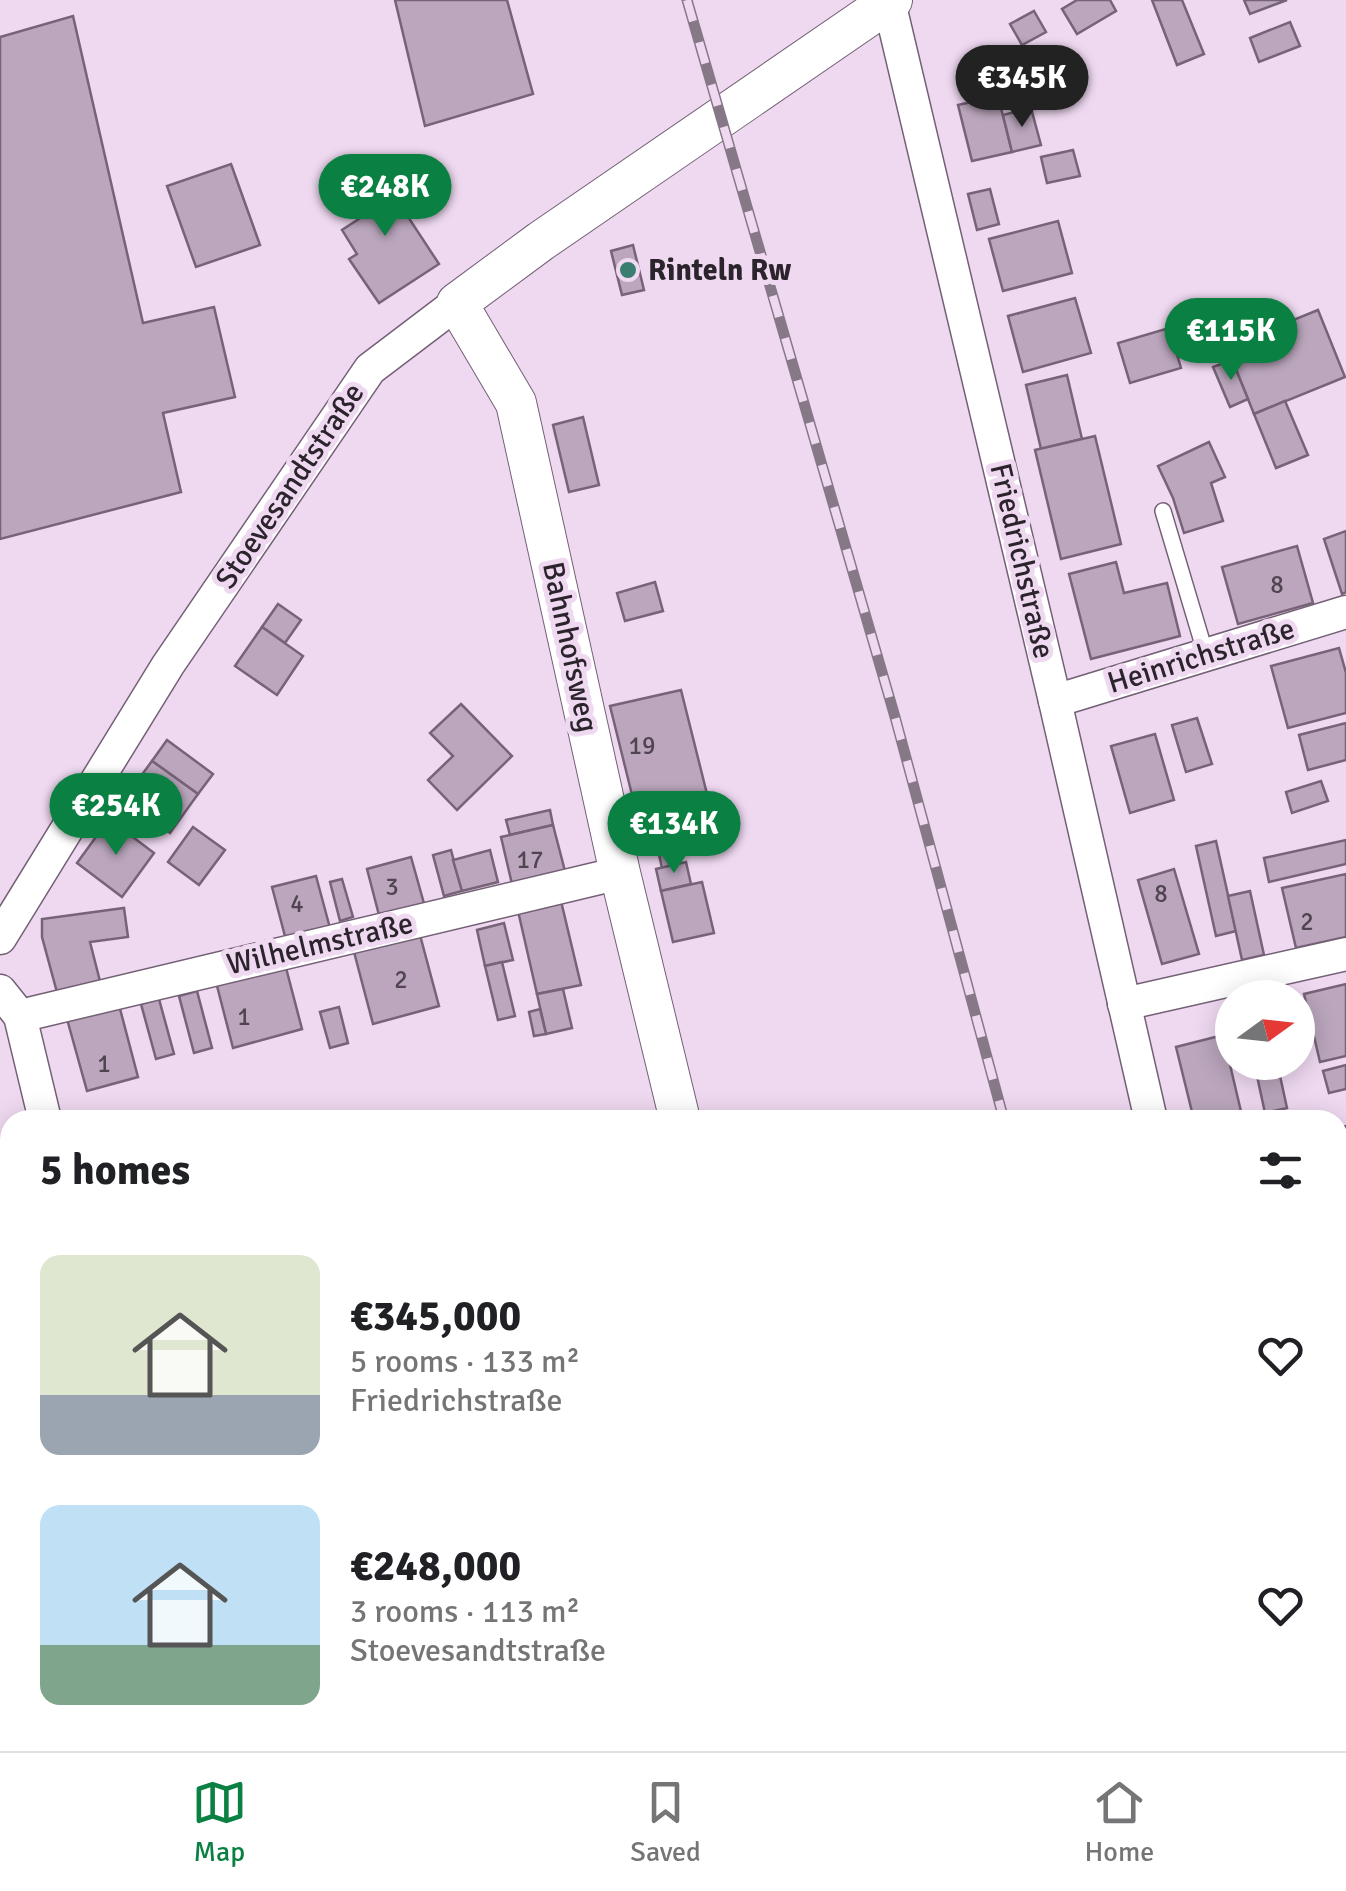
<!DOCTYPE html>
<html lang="en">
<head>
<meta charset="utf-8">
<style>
  :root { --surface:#fff; --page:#f6f6f6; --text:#202124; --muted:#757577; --line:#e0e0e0; --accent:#0b8043 }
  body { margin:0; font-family:Signika,sans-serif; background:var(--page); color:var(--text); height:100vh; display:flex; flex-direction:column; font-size:38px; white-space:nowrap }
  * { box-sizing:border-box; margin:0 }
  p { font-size:32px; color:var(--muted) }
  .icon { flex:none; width:55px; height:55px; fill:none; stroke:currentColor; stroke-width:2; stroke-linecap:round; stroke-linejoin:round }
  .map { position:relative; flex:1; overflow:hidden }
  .panel { position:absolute; left:0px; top:1110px; width:1348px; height:642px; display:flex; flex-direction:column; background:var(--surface); border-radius:30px 30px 0 0; box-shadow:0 5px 25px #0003 }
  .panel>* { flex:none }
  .needle { width:65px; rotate:75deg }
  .buttons { position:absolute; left:1215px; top:980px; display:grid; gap:20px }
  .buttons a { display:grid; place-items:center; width:100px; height:100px; border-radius:50%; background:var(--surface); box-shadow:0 5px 25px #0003; font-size:50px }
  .price { position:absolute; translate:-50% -85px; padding:0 22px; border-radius:35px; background:var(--accent); color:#fff; font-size:32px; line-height:65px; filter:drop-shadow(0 2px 5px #0008) }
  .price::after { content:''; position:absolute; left:50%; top:60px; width:30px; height:22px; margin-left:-15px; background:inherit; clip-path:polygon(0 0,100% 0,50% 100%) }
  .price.active { background:#222; color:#fff }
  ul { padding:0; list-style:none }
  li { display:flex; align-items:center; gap:30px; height:250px; padding:0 40px }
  li span { display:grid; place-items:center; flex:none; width:280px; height:200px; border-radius:20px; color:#555 }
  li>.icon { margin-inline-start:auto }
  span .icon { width:120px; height:120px; fill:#fffc; stroke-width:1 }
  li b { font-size:42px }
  h2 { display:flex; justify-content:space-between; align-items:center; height:120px; padding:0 40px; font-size:42px }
  .tab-bar { display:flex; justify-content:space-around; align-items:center; height:140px; border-top:2px solid var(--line); background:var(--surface); font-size:28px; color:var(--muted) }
  .tab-bar a { display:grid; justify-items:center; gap:5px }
  .tab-bar .active { color:var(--accent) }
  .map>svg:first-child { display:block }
  .building { fill:#bba6bd; stroke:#766378; stroke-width:2.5 }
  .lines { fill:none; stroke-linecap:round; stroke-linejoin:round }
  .service-casing { stroke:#736075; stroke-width:18 }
  .minor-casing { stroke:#736075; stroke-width:35 }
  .tertiary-casing { stroke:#736075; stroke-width:42 }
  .service { stroke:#fff; stroke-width:15 }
  .minor { stroke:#fff; stroke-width:32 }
  .tertiary { stroke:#fff; stroke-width:40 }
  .rail-casing { stroke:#877888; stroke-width:11 }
  .rail { stroke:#efd9f1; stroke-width:8; stroke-dasharray:22; stroke-linecap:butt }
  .poi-dot { fill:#3a7e72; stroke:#efd9f1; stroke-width:4 }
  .labels { text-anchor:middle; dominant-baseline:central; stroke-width:10; stroke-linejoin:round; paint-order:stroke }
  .number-label { font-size:25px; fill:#504450 }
  .poi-label { font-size:30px; font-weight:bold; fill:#2c242c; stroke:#efd9f1; text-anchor:start }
  .street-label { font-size:30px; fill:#2c242c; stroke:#efd9f1 }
</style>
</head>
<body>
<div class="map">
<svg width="1346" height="1751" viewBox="0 0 1346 1751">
  <rect width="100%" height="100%" fill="#efd9f1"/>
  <g class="building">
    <path d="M395,0h112l26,94 -108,32z"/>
    <path d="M1077,0h33l6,11 -39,23 -15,-25z"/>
    <path d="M1152,0h30l22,54 -27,11z"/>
    <path d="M1244,0h43l-37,14z"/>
    <path d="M1034,11l12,21 -24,13 -12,-21z"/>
    <path d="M73,16l70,307 71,-16 21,90 -72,16 18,79 -181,47v-502z"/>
    <path d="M1290,22l10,24 -41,16 -9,-24z"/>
    <path d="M998,96l14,56 -40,9 -14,-56z"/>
    <path d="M1031,108l10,37 -29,7 -9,-37z"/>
    <path d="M1073,150l7,26 -33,7 -6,-26z"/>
    <path d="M231,164l29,81 -64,22 -29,-81z"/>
    <path d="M374,165l65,99 -60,39 -30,-44 8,-5 -15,-24 23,-15 -20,-31z"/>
    <path d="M990,189l9,35 -22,6 -9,-36z"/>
    <path d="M1058,221l14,52 -69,18 -14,-52z"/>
    <path d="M633,245l11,45 -22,5 -11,-44z"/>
    <path d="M1075,298l16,55 -68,19 -15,-56z"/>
    <path d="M1318,310l27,67 -91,37 -27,-67z"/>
    <path d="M1169,328l12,40 -51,15 -12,-40z"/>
    <path d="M1232,360l16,39 -18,8 -17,-40z"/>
    <path d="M1067,375l15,64 -41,10 -15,-64z"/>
    <path d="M1285,401l23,54 -32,13 -22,-54z"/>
    <path d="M583,417l16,68 -30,7 -16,-67z"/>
    <path d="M1095,436l26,108 -60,15 -26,-109z"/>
    <path d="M1209,442l16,35 -14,6 12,38 -39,12 -11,-35 -15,-32z"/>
    <path d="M1346,531v61l-4,2 -18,-55z"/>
    <path d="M1297,546l16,57 -75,21 -16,-57z"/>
    <path d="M1116,562l8,31 43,-10 13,53 -89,23 -22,-85z"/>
    <path d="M655,582l8,29 -38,10 -8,-28z"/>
    <path d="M278,604l23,16 -16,23 -23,-16z"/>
    <path d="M262,627l41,29 -26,39 -42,-29z"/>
    <path d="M1339,648l7,25v40l-58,15 -17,-62z"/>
    <path d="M681,690l29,116 -71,17 -29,-117z"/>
    <path d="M461,704l51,52 -55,54 -29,-30 25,-24 -23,-23z"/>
    <path d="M1197,718l15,46 -26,8 -14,-47z"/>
    <path d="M1346,723v37l-38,10 -9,-35z"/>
    <path d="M1155,734l19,66 -44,13 -19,-67z"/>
    <path d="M167,740l46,34 -15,20 -46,-33z"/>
    <path d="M152,761l46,33 -28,39 -46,-34z"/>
    <path d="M1321,781l7,20 -36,12 -6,-21z"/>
    <path d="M710,806l10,43 -21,5 -10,-43z"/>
    <path d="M550,810l3,15 -43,10 -4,-15z"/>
    <path d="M109,819l45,34 -32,44 -45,-34z"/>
    <path d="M553,825l12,46 -53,13 -11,-47z"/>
    <path d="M193,827l32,23 -26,35 -31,-23z"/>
    <path d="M1346,840v24l-77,18 -5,-24z"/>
    <path d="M1216,841l20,90 -20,5 -20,-90z"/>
    <path d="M677,845l4,18 -19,5 -4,-18z"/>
    <path d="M451,850l11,41 -18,5 -11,-41z"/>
    <path d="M490,850l8,32 -36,9 -9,-31z"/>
    <path d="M411,857l14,50 -45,12 -13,-50z"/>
    <path d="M686,862l5,22 -30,7 -5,-22z"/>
    <path d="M1174,869l25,85 -37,10 -24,-84z"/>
    <path d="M1346,874v63l-50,11 -14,-60z"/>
    <path d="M316,876l14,52 -44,12 -14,-53z"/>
    <path d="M342,879l11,38 -13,4 -10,-39z"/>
    <path d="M702,882l12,51 -41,9 -12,-51z"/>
    <path d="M1250,891l14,64 -22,5 -14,-64z"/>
    <path d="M561,901l20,84 -44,9 -19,-83z"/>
    <path d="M124,908l4,29 -38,5 11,43 -43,11 -16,-59v-18z"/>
    <path d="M504,923l9,37 -28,6 -8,-36z"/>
    <path d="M420,935l19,71 -66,18 -19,-72z"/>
    <path d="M502,962l13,54 -17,4 -13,-54z"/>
    <path d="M285,964l17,65 -69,19 -17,-66z"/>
    <path d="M1346,984v72l-26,6 -16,-68z"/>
    <path d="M563,989l9,39 -26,6 -9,-40z"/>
    <path d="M197,991l15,57 -18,5 -15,-57z"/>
    <path d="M159,999l15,55 -18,5 -15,-55z"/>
    <path d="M119,1005l19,72 -51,14 -20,-72z"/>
    <path d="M339,1007l9,36 -18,5 -10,-36z"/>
    <path d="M540,1009l6,25 -12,2 -5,-24z"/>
    <path d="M1223,1035l20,85h-49l-18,-73z"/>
    <path d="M1254,1062h23l10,46 -22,5z"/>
    <path d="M1346,1065v24l-17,4 -6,-22z"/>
    <path d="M1346,1126v34l-8,2v-34z"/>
    <path d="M10,1181v72l-10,2v-72z"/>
    <path d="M10,1253v26l-10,2v-26z"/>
    <path d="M1346,1278v71l-8,-36v-33z"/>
    <path d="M10,1317v35l-10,3v-36z"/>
    <path d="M10,1384v32l-10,3v-33z"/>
    <path d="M1346,1448v38l-6,2 -2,-38z"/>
    <path d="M1346,1628v51l-8,2v-51z"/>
    <path d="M113,1742h16l2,9h-34l-1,-4z"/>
    <path d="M129,1742h35l2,9h-35z"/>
  </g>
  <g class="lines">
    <g class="service-casing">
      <g id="service">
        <path d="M1163,511l43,144"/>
        <path d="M0,1447l10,-3"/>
      </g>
    </g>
    <g class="minor-casing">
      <g id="minor">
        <path d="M889,2l166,699 96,419"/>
        <path d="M1055,701l291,-89"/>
        <path d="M0,938l168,-273 202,-296 87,-66"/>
        <path d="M0,991l20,25 25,104"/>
        <path d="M1124,1004l222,-50"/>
        <path d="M20,1016l600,-143"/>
        <path d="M193,1742l2,9"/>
        <path d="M1295,1742l2,9"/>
      </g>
    </g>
    <g class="tertiary-casing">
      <g id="tertiary">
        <path d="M680,1120l-60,-247 -104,-470 -59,-100 84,-62 351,-241"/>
        <path d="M830,1742l2,9"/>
      </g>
    </g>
    <use href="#service" class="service"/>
    <use href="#minor" class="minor"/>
    <use href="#tertiary" class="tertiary"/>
    <g class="rail-casing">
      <g id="rail">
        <path d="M687,0l208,717 109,403"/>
        <path d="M1156,1742l2,9"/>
      </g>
    </g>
    <use href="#rail" class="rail"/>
  </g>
  <circle class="poi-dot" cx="628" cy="270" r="10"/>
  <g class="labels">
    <g class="number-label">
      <text x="1277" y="584">8</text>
      <text x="642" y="745">19</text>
      <text x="530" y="859">17</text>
      <text x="392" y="886">3</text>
      <text x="1161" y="893">8</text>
      <text x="297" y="903">4</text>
      <text x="1307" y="921">2</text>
      <text x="401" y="979">2</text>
      <text x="244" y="1016">1</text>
      <text x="104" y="1063">1</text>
    </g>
    <g class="poi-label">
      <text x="648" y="270">Rinteln Rw</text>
    </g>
    <g class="street-label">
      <text transform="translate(290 486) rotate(-56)">Stoevesandtstraße</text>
      <text transform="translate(1022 561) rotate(77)">Friedrichstraße</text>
      <text transform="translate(570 647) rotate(78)">Bahnhofsweg</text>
      <text transform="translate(1201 656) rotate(-17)">Heinrichstraße</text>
      <text transform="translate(320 944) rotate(-13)">Wilhelmstraße</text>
    </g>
  </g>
</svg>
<div class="buttons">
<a><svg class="needle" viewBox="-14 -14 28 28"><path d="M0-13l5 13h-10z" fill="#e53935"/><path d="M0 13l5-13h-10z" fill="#757577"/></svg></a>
</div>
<b class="price active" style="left:1022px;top:130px">€345K</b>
<b class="price" style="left:385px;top:239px">€248K</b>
<b class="price" style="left:1231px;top:383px">€115K</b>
<b class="price" style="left:116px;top:858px">€254K</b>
<b class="price" style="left:674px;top:876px">€134K</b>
<section class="panel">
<h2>5 homes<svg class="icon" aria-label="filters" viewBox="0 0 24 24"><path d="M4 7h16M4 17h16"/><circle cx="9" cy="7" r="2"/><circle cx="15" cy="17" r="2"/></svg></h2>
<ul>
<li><span style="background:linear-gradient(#dfe7d0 70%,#9aa5b1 0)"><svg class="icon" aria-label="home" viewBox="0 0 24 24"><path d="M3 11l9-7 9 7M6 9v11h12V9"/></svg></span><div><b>€345,000</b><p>5 rooms · 133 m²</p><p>Friedrichstraße</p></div><svg class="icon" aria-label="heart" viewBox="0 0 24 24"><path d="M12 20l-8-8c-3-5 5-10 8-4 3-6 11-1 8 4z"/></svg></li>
<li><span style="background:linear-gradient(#bfe0f5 70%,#7fa58c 0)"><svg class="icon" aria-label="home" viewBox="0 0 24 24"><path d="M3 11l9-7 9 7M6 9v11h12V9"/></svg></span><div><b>€248,000</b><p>3 rooms · 113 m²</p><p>Stoevesandtstraße</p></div><svg class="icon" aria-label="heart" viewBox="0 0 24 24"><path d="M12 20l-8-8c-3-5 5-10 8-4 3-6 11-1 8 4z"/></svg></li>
</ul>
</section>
</div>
<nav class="tab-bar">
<a class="active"><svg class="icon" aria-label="map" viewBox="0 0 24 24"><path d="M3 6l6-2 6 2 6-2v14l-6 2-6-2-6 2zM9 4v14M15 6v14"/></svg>Map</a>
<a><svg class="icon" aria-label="saved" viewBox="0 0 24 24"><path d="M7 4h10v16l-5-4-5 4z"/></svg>Saved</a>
<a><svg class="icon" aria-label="home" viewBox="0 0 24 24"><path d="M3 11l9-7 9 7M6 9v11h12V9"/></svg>Home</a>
</nav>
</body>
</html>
